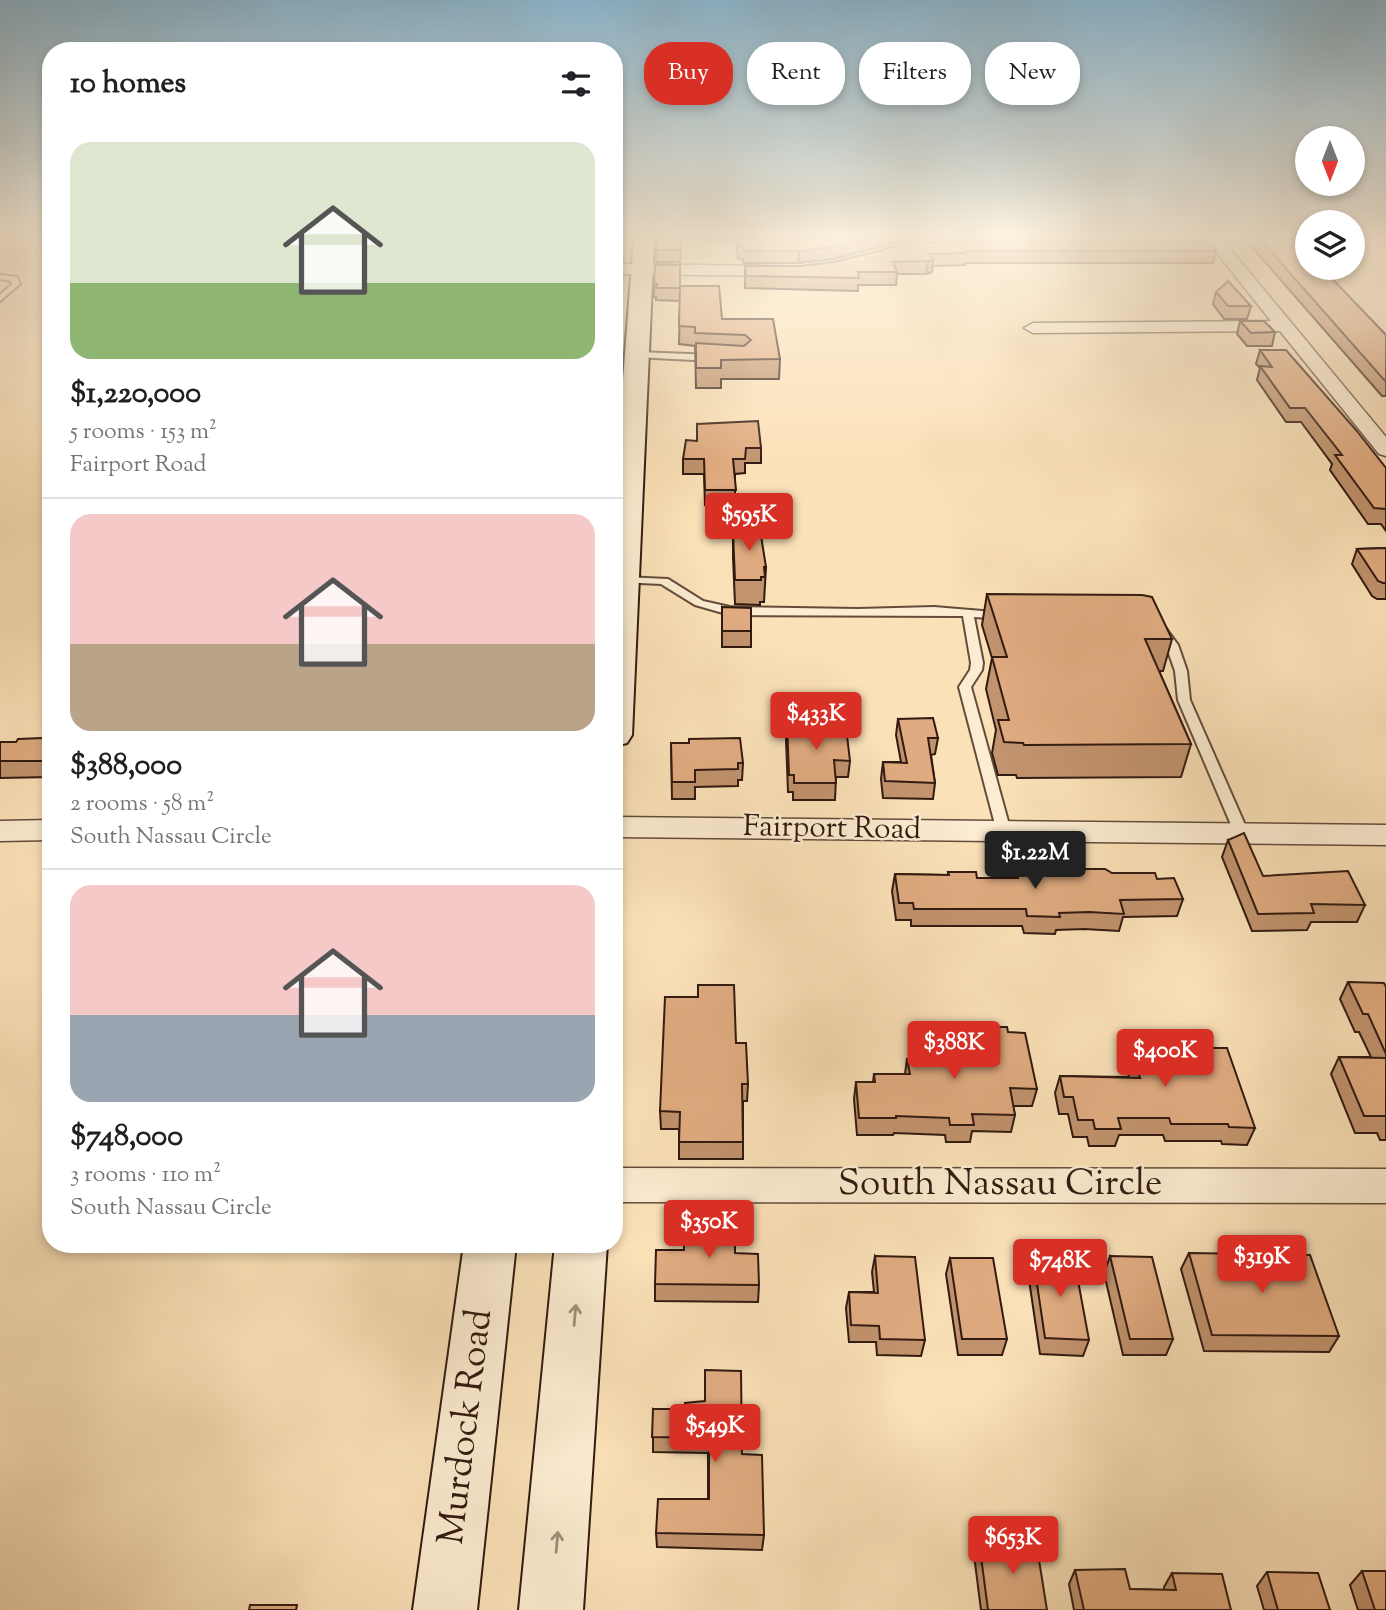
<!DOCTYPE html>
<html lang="en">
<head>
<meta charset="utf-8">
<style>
  :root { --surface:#fff; --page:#f2f2f2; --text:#202124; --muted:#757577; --line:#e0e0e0; --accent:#d93025 }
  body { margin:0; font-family:"Sorts Mill Goudy",serif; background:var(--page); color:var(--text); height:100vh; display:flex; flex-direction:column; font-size:26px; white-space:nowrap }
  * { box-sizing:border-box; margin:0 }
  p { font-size:23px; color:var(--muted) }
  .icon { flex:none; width:38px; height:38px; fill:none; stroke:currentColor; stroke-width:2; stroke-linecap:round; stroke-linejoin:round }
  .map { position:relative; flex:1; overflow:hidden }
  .drawer { position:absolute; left:42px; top:42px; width:581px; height:1211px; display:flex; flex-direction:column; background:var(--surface); border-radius:28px; box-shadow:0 4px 10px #0003 }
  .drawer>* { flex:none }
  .hud { position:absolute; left:644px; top:42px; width:637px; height:63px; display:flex; gap:14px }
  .needle { width:46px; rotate:180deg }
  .buttons { position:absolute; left:1295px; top:126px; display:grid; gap:14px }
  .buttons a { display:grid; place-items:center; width:70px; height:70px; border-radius:50%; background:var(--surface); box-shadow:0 4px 10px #0003; font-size:35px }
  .price { position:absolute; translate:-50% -60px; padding:0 16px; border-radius:7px; background:var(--accent); color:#fff; font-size:23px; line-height:46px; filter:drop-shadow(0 2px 4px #0008) }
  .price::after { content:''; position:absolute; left:50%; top:42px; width:21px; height:16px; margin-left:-10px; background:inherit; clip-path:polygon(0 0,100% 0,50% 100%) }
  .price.on { background:#222; color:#fff }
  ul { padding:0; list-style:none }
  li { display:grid; align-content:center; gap:14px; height:371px; padding:0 28px }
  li+li { border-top:2px solid var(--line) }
  li span { display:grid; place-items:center; height:217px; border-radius:21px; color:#555 }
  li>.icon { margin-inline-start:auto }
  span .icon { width:126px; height:126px; fill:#fffc; stroke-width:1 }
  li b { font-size:30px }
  h2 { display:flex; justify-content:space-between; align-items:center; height:84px; padding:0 28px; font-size:30px }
  .tag { padding:0 24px; border-radius:28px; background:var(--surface); box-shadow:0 4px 10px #0003; font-size:24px; line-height:63px }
  .tag.on { background:var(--accent); color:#fff }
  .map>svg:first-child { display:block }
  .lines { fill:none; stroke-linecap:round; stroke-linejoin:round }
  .service-casing { stroke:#644c3b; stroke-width:4 }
  .minor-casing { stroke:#644c3b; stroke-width:3 }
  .secondary-casing { stroke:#321a11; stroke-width:4 }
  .service { fill:#fcecd1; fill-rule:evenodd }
  .minor { fill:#fcecd1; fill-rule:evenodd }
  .secondary { fill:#fcecd1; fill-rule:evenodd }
  .wall { fill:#c1936e; stroke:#321a11; stroke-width:2 }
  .shaded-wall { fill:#9d785a; stroke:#321a11; stroke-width:2 }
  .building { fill:#e0ab80; stroke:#321a11; stroke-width:2 }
  .oneway { stroke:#a18e7b }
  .labels { text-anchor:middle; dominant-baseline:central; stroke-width:5; stroke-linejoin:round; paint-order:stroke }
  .street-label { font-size:30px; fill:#321a11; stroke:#fcecd1 }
  .near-street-label { font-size:37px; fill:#321a11; stroke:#fcecd1 }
</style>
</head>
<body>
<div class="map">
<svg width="1386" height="1610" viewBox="0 0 1386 1610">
  <rect width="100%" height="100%" fill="#fbe1b8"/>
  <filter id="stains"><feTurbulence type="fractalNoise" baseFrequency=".00286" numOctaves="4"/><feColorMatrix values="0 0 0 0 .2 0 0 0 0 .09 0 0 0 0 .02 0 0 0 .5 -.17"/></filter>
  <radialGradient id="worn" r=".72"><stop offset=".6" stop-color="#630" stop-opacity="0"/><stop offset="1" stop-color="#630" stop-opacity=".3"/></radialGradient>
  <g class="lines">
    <g class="service-casing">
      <g id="service">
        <path d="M0,275l17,2 3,7 -20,17v-6l12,-11 -1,-3 -11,-2z"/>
        <path d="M638,352l75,3 4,3 -4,3 -78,-4 -1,-2z"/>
        <path d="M624,577l44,2 35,22 27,6 128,2 76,-2 73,6 2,2 -6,4 -29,-2 9,46 -1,7 -11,17 40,145 -2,3 -5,2 -7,-5 -38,-145 11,-17 1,-7 -8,-47 -233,-1 -35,-10 -34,-21 -41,-2v-4z"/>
        <path d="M1160,625l4,1 14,19 9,26 3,29 59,134 -2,3 -5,2 -7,-5 -57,-134 -3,-29 -9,-26 -12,-16z"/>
      </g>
    </g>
    <g class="minor-casing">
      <g id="minor">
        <path d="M1205,238h16l165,199v19l-7,-2 -99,-123 -247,2 -9,-5 9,-5 238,-2z"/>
        <path d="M614,264l169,2 8,5 -8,5 -169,-2z"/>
        <path d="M614,817l772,8v20l-772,-8z"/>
        <path d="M51,820v20l-51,1v-20z"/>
        <path d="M614,1168l772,1v34l-772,-1z"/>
      </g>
    </g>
    <g class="secondary-casing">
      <g id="secondary">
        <path d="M634,238h20l-22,497 -5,8 -13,3v-251z"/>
        <path d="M464,1244h52l-39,366h-64z"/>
        <path d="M555,1244h52l-24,366h-64z"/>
      </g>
    </g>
    <use href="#service" class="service"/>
    <use href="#minor" class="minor"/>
    <use href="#secondary" class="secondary"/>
  </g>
  <g class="wall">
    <path d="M682,238l-2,24h-24v-12z"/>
    <path d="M702,238h236l-35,3 -70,18 -34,4h-56v-4h-5l-2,-19h-33z"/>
    <path d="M1244,238h46l96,97v61h-4z"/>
    <path d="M906,244l310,7 -3,12h-248v2l-32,1 -1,6 -6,2h-29l-1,11h-38v6l-113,-3v-22h55l34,-4z"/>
    <path d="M654,284l26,2 42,33 58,40 -1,20h-58v9h-25l-1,-42 -16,-2 1,-43 -24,-1v-3h-2z"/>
    <path d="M1216,292l35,14 -4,13h-23l-11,-15z"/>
    <path d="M1240,321l35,11 -3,14h-25l-10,-12z"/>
    <path d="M1260,350l126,118v63l-5,-7h-13l-38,-54 2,-6 -31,-42h-15l-29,-42 3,-12 -4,-4z"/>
    <path d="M697,424l64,24v15h-16v10l-10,1v31h-30l-1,-31h-21v-15l14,-18z"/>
    <path d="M739,523l27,44 -2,35h-4v3l-25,-1 -2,-47v-24h6z"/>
    <path d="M1386,548v51h-9l-5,-3 -20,-32 5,-15z"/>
    <path d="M987,594l185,45 -9,32h-4l32,73 -10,33 -164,1 -1,-3h-18l-6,-22 4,-23 -10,-41 6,-31 -10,-33z"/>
    <path d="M722,607l29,24v16h-29z"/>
    <path d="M898,719l40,19 -3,16 -4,1 4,28 -2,16 -50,-1 -2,-19 2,-17h18l-5,-27z"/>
    <path d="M787,723l63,38 -2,16h-12l-1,23h-42v-8h-5l-2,-52z"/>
    <path d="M51,727v50l-51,1v-36h16l27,-4z"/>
    <path d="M671,743l72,20 -1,17h-4v6l-43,1v12h-23z"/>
    <path d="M1228,840l35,36 102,29 -8,17h-46l-4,8 -55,1 -30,-74z"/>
    <path d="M1079,869l78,10 26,20 -6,17 -54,1 -4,14 -35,-2 -28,1 -1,4 -31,-1 -2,-7h-111v-6h-15l-4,-29 3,-17 53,1v-3l29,6h38l1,-7 62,2z"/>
    <path d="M1348,982l38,5v153h-6l-3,-7h-22l-24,-59 8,-17h32l-12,-25h-4l-15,-33z"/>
    <path d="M982,1027l26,5 29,57 -5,17h-19l2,9 -4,17 -39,-1 -2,11h-24l-1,-7 -51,-2 -1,2h-36l-3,-36 2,-17h17l1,-8h31l2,-15h11l1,-9h44l4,-18h14z"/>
    <path d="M1128,1037l40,11 87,80 -8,17 -25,-1 -1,-3h-56l-2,-6h-44l-4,11h-26l-2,-9h-14l-5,-23h-9l-4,-21 5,-17 69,1 -6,-23z"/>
    <path d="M736,1043l12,41 -1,17h-4v58h-64v-30h-18l-1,-18z"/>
    <path d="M735,1253l24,32 -1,17 -103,-1v-17z"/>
    <path d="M1189,1253l150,83 -10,16 -125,-1 -23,-82z"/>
    <path d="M875,1256l50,84 -4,16 -44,-1 -1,-13h-27l-3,-34 3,-16h25l-2,-20z"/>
    <path d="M1110,1256l63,83 -7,16h-43l-19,-82z"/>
    <path d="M1033,1257l56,83 -6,16 -43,-2 -12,-81z"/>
    <path d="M950,1258l57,81 -5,16h-44l-12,-81z"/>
    <path d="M653,1409l89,45 22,81 -2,15 -105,-3 -1,-14 52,-34v-46l-55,-1z"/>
    <path d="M979,1541l68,69h-66l-7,-55z"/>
    <path d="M1075,1570l55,19 34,1v-3l8,-14 59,37h-157l-5,-26z"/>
    <path d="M1362,1571l24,39h-28l-8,-25z"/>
    <path d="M1267,1572l63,38h-66l-7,-24z"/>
  </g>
  <g class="shaded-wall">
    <path d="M869,238h69l-35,3 -70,18 -34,4v-12z"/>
    <path d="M933,260l-1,12 -6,2 2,-13z"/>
  </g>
  <g class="building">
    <path d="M658,238h23l-1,12h-24z"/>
    <path d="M737,238h132l-36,9 -34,4h-55l-1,-4h-5z"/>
    <path d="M1259,238h31l12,13 5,1v16h15l64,67v47z"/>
    <path d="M950,241h259l7,10h-250v2l-36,1 3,6 -5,1 -35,1 4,10h-39l1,6 -113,-2 -1,-10h55l34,-4 72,-18z"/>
    <path d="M655,265h25v23h-24l1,-4h-3z"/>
    <path d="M1228,281l23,25h-23l-12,-14z"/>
    <path d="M680,286h39l3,33h51l7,40 -59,1v8h-25v-25l48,3 7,-6 -6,-5 -50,-2v-6l-16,-1z"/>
    <path d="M1240,321h24l11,11 -24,1z"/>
    <path d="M1260,350h26l70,80 30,38v41l-12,-1 -39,-53h7l-37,-47h-15l-30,-42 12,1z"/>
    <path d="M758,421l3,27h-15l-1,11h-12l3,31h-31l-1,-31h-21l3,-19 11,1v-17z"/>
    <path d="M739,523h20l7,44h-2l1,10h-4v3h-26l-2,-47h7z"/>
    <path d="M1386,548v35h-3l-5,-2 -21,-32z"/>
    <path d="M987,594l155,1 10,2 20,42h-27l46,105 -167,1 -1,-2 -19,-1 -6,-22h11l-17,-63h15z"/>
    <path d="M722,607l29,1v23h-29z"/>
    <path d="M933,718l5,20h-10l7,45 -50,-2 -2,-19 24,1 -9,-44z"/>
    <path d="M816,722l1,5h29l4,34 -16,-1 2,23h-42v-8h-5l-2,-52z"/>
    <path d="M49,727h2v34h-51v-19h16l2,-3 25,-1z"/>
    <path d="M740,738l3,25h-5v6l-43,1v12h-23l-1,-39h18v-4z"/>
    <path d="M1244,833l19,43 85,-5 17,34 -54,-1 3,9 -56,1 -30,-74z"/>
    <path d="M1079,869h26l7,4h43l2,6 17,-1 9,21 -63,1 4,14 -35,-2 -30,1 1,4 -33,-1 -1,-7h-112l-1,-6h-14l-4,-29 54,1 -1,-3h28l1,6h41l-2,-7 64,2z"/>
    <path d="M1348,982l36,1 2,4v67l-18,-40h-5z"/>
    <path d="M698,985h36l2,58h10l2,41h-6l1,58h-64l1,-30 -20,-1 5,-114h33z"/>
    <path d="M982,1027h25l1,5 17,1 12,56 -27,-1 5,27 -43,-1 2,11h-24l-1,-7 -53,-2v2h-37l-3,-36h19l-1,-8h36l-3,-15h14l-2,-9h51l-3,-18h16z"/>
    <path d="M1128,1037l37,1 3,10h59l28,80 -26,-1 -1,-3h-57l-2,-6h-51l3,11h-26l-2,-9h-15l-5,-23h-9l-4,-21 80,2z"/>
    <path d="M1339,1057l47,1v58h-22z"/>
    <path d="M703,1219l32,1v33l23,1 1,31 -104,-1 1,-34h28v-7h19z"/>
    <path d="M1189,1253l121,2 29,81 -127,-1z"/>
    <path d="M875,1256l40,1 10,83 -45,-1 -1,-13 -28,-1 -2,-33 29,1z"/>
    <path d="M1110,1256l42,1 21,82h-43z"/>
    <path d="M1033,1257l41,2 15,81 -44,-2z"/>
    <path d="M950,1258h43l14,81h-45z"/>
    <path d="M705,1370l36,1 1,83 20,1 2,80 -108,-2 2,-34h51v-61l-57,-1 1,-28h32v-6l20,-2z"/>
    <path d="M979,1541h57l11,69h-59z"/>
    <path d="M1125,1569l5,20 46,1 -4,-17 50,1 9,36h-147l-9,-40z"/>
    <path d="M1362,1571h24v39h-11z"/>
    <path d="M1267,1572l51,1 12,37h-52z"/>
    <path d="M250,1605h47l-1,5h-47z"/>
  </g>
  <defs><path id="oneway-shaft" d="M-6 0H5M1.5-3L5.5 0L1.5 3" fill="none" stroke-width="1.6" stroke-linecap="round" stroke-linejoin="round" transform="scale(1.75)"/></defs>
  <g class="oneway">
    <use href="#oneway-shaft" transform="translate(575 1315) rotate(-85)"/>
    <use href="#oneway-shaft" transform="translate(557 1542) rotate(-85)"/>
  </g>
  <linearGradient id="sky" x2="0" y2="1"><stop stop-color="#8bb8d2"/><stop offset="0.51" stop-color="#fdf2df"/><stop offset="1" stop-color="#fdf2df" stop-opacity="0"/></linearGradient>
  <rect width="1386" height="464" fill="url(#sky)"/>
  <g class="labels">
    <g class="street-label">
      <text transform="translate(832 829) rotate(1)">Fairport Road</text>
    </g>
    <g class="near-street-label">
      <text x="1000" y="1185">South Nassau Circle</text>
      <text transform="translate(467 1427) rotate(-83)">Murdock Road</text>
    </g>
  </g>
  <rect width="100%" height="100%" filter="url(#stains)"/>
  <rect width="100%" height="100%" fill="url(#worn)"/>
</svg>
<div class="buttons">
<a><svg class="needle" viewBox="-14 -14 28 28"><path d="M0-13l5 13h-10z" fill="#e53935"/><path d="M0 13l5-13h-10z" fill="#757577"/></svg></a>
<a><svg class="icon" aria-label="layers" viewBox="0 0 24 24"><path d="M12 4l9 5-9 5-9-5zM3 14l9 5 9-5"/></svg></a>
</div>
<b class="price" style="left:749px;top:553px">$595K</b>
<b class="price" style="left:816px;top:752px">$433K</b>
<b class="price on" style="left:1035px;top:891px">$1.22M</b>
<b class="price" style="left:954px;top:1081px">$388K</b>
<b class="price" style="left:1165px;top:1089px">$400K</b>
<b class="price" style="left:709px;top:1260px">$350K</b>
<b class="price" style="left:1262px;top:1295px">$319K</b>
<b class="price" style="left:1060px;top:1299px">$748K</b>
<b class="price" style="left:715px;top:1464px">$549K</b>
<b class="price" style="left:1013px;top:1576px">$653K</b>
<div class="hud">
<a class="tag on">Buy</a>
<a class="tag">Rent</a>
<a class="tag">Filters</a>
<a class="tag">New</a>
</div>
<section class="drawer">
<h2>10 homes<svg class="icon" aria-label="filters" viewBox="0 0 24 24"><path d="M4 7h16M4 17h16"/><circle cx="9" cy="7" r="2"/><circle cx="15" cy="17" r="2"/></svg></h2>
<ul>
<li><span style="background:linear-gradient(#dfe7d0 65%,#8fb573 0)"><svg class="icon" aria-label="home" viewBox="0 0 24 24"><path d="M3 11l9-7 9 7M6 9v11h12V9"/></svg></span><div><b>$1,220,000</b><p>5 rooms · 153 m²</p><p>Fairport Road</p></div></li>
<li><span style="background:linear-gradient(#f6c9c9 60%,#b9a48a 0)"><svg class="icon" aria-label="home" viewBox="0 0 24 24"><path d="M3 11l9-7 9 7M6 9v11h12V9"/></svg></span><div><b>$388,000</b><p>2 rooms · 58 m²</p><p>South Nassau Circle</p></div></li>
<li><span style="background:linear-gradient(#f6c9c9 60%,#9aa5b1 0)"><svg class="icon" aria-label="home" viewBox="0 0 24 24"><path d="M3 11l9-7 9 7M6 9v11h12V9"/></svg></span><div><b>$748,000</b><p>3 rooms · 110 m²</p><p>South Nassau Circle</p></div></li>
</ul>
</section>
</div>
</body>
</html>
